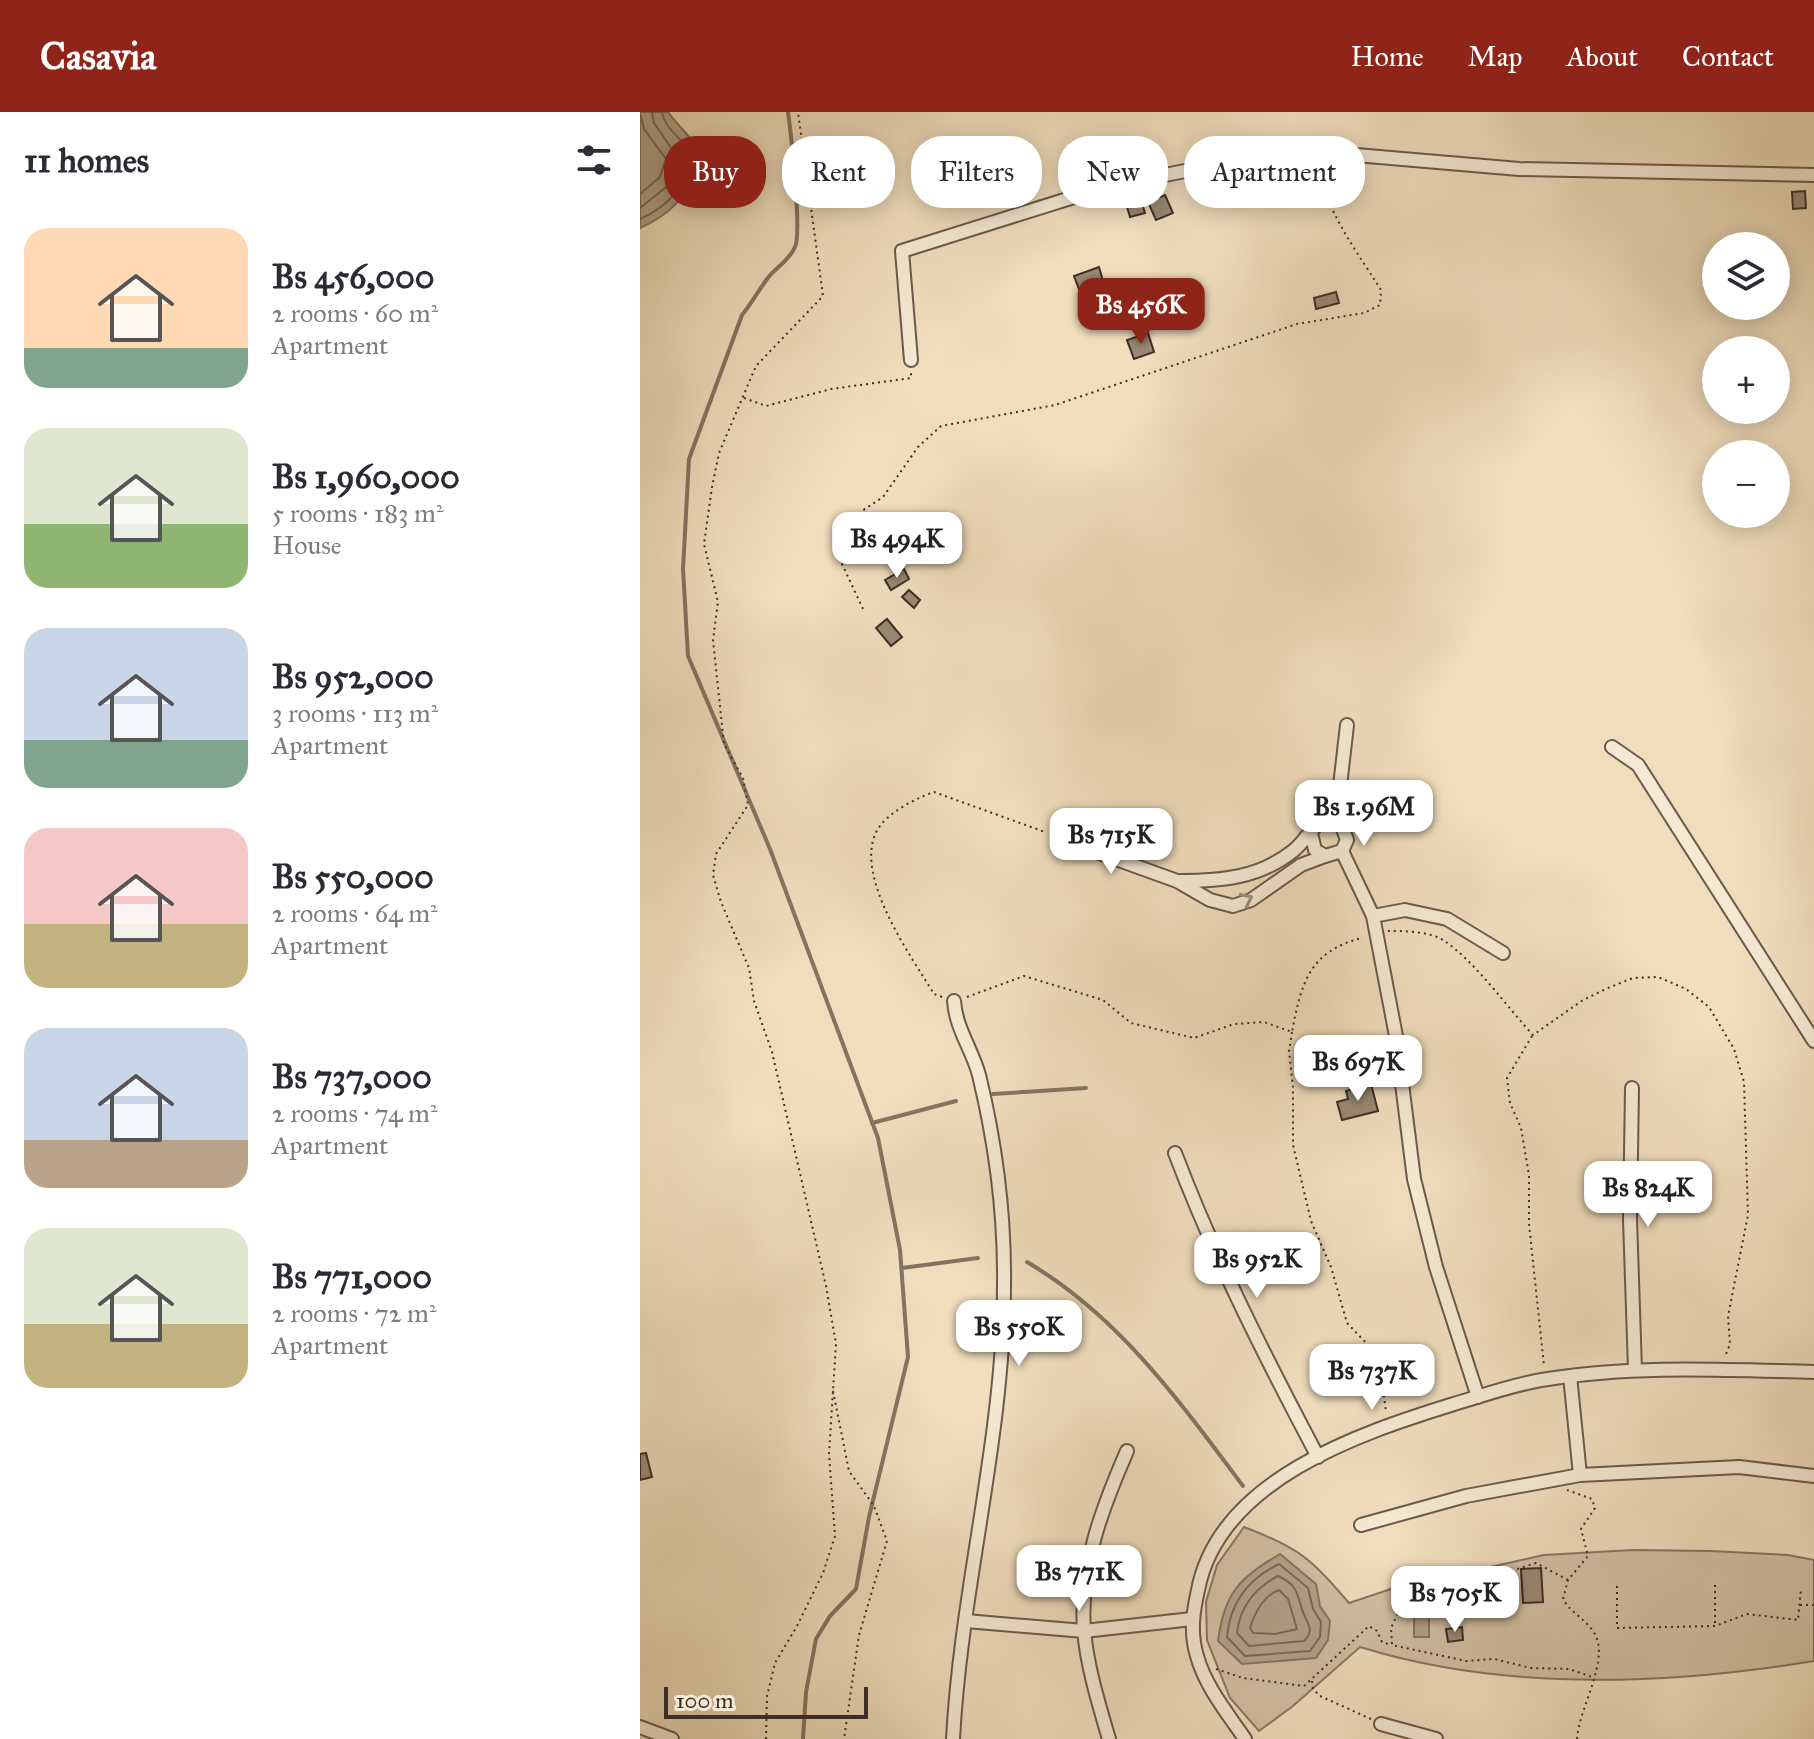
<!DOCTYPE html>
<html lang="en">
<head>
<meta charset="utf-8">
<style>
  :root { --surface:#fff; --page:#f2f2f3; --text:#2b2b33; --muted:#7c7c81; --accent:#8f2418 }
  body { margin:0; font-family:"IM FELL Great Primer",serif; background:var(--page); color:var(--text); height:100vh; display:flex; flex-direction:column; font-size:30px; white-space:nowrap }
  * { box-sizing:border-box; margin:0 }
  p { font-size:26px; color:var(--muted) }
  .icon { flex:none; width:44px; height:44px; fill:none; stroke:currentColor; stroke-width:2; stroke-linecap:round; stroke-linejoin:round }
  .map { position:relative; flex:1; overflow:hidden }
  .details { display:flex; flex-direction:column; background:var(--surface); width:640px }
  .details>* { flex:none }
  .banner { position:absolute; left:24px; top:24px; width:760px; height:72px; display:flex; gap:16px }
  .buttons { position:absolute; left:1062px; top:120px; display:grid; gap:16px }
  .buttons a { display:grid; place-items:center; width:88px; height:88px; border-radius:50%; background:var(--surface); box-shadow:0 4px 20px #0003; font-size:40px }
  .scale { position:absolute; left:24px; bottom:20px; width:204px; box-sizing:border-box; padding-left:8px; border:4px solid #3d2e26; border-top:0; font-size:22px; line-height:28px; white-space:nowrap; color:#3d2e26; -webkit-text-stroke:6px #f5e9d3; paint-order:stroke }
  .price { position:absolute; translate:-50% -68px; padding:0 18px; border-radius:16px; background:#fff; color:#222; font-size:26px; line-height:52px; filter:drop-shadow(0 2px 4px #0008) }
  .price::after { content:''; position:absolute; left:50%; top:48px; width:24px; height:18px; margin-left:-12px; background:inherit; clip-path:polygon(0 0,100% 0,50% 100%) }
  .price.active { background:var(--accent); color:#fff }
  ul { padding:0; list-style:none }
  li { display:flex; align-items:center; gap:24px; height:200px; padding:0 24px }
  li span { display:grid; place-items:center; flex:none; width:224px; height:160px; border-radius:24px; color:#555 }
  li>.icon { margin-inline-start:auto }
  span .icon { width:96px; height:96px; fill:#fffc; stroke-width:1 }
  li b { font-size:34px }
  h2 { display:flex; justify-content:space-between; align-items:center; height:96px; padding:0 24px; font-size:34px }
  .tag { padding:0 28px; border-radius:32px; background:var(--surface); box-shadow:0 4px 20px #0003; font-size:28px; line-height:72px }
  .tag.active { background:var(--accent); color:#fff }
  header { display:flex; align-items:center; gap:48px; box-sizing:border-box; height:112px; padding:0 40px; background:var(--accent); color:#fff }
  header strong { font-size:38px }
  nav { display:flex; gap:44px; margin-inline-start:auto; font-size:28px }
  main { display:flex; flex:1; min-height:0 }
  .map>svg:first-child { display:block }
  .green { fill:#d1bfa2; stroke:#877664; stroke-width:2 }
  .water { fill:#b2a289; stroke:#837461; stroke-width:2 }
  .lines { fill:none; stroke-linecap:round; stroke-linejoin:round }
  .shore { stroke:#786858; stroke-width:2 }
  .stream { stroke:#837461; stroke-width:4 }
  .building { fill:#9a8974; stroke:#3d2e26; stroke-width:2 }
  .street-casing { stroke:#6a5a4c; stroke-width:16 }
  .path { stroke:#3d2e26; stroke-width:2; stroke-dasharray:2 4; stroke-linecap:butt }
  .street { stroke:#f5e9d3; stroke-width:12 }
  .oneway { stroke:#998c7c }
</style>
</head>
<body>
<header>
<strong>Casavia</strong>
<nav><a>Home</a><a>Map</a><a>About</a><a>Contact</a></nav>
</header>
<main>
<section class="details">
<h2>11 homes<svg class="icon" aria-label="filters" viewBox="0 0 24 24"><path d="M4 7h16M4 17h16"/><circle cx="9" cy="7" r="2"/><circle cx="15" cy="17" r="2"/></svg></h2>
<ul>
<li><span style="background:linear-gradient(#ffd9b3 75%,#7fa58c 0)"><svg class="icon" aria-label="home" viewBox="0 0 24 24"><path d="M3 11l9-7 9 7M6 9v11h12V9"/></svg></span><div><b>Bs 456,000</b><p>2 rooms · 60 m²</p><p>Apartment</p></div></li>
<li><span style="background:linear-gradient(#dfe7d0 60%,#8fb573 0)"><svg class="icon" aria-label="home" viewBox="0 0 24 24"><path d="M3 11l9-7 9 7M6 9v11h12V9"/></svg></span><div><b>Bs 1,960,000</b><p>5 rooms · 183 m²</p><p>House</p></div></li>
<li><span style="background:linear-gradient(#c9d6e8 70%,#7fa58c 0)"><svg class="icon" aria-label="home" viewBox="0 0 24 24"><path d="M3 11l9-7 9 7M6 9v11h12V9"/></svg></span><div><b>Bs 952,000</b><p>3 rooms · 113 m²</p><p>Apartment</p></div></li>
<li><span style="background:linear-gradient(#f6c9c9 60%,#c2b280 0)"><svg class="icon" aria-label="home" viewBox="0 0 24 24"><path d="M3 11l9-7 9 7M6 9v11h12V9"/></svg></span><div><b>Bs 550,000</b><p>2 rooms · 64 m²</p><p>Apartment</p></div></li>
<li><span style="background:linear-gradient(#c9d6e8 70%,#b9a48a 0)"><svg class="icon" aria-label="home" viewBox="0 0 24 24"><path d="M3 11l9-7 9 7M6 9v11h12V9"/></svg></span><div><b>Bs 737,000</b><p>2 rooms · 74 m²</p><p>Apartment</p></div></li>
<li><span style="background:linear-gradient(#dfe7d0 60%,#c2b280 0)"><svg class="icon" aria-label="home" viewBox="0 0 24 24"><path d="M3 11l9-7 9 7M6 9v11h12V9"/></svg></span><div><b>Bs 771,000</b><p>2 rooms · 72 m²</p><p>Apartment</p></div></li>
</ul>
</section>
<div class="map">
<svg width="1174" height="1627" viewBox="0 0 1174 1627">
  <rect width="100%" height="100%" fill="#efddbc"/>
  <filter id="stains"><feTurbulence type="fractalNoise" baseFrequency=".0025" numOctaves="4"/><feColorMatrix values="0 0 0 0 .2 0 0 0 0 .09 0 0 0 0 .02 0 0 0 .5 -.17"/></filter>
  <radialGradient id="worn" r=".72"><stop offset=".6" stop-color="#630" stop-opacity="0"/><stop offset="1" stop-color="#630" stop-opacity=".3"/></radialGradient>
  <path class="green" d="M604,1415c56,21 67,32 105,76l42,-14 153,-34 89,-5 78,1 77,4 26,5v101c-148,24 -309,31 -454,-14l-67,59 -34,25 -29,-33 -23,-58 -1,-38 11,-37z"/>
  <g class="water">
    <path d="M0,0h28c7,10 17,19 24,29 5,7 5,16 3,24 -6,32 -26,50 -55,63z"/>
    <path d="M640,1442l36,30 4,22 10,15 -2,19 -12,18 -74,6 -24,-23c6,-48 22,-64 62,-87z"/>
    <rect x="774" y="1480" width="15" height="45"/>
  </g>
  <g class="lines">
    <g class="shore">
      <path d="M0,1l4,16 22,30 -6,18 -20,17"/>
      <path d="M0,96l30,-24 8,-26 -24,-35 -2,-11"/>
      <path d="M0,107c23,-10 60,-40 47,-70 -7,-13 -23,-21 -25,-37"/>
      <path d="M639,1452l29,24 5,21 8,13 -1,15 -10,14 -65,5 -18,-19c3,-35 21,-58 52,-73z"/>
      <path d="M638,1464c21,10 18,17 25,36 5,13 12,18 1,29l-55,5 -12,-13c3,-26 18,-45 41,-57z"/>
      <path d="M639,1478l9,9 9,30 -22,5 -22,-1 -3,-5c5,-16 13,-32 29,-38z"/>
    </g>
    <g class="stream">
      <path d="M148,0c3,22 14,120 7,135 -6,14 -20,21 -28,32 -9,12 -15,24 -25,36l-53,144 -6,110 5,87 82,193 108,289 22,112 8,107 -39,160 -13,72 -26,27 -14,23 -10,53 -3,47"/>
      <path d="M353,982l93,-6"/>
      <path d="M232,1011l84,-22"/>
      <path d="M387,1150c92,54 153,140 216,224"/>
      <path d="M262,1156l76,-10"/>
    </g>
  </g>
  <g class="building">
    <path d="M1165,79l1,17 -13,1 -1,-17z"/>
    <path d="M525,83l8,18 -17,7 -8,-18z"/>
    <path d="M502,91l3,10 -15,4 -3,-10z"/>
    <path d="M459,155l4,14 -24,8 -5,-13z"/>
    <path d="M696,180l3,11 -23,6 -2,-11z"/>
    <path d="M508,221l6,19 -20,7 -7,-19z"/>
    <path d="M264,457l5,10 -18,11 -6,-10z"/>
    <path d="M269,478l11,10 -6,8 -12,-11z"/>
    <path d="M247,507l15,18 -11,9 -15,-18z"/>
    <path d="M727,951l6,19 -16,6 -7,-20z"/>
    <path d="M731,972l7,27 -36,9 -5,-18 11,-3 -2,-8z"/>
    <path d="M6,1341l6,24 -12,3v-26z"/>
    <path d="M901,1456l2,34 -20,1 -2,-34z"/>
    <path d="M820,1476l1,24h-14l-1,-23z"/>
    <path d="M822,1515l1,13 -15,2 -2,-13z"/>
  </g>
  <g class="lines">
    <g class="street-casing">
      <g id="street">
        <path d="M271,248l-9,-109 207,-65 127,-25 120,-6 163,14 295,6"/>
        <path d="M972,635l26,18 176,276"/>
        <path d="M696,709l11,-96"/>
        <path d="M418,726l119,43 33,19 23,6 18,-6 50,-35 24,-9"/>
        <path d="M702,739l31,65 23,120 18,143 22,88 42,130"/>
        <path d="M540,769c41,0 79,-3 113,-30 12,-9 18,-24 31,-31l17,4 6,16 -5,11 -17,5 -10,-6 -4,-17"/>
        <path d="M733,804l32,-6 42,9 56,34"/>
        <path d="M992,976l-2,131 5,151"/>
        <path d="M535,1041c40,105 90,204 143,304"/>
        <path d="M930,1264l10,99"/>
        <path d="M721,1413l105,-29 114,-21 159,-8 75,9"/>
        <path d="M326,1509l118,10 108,-12"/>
        <path d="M741,1612l55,15"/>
        <path d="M0,1615l32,12"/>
        <path d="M313,1627c8,-152 51,-301 51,-453 1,-72 -8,-141 -25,-211 -7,-26 -23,-46 -25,-74"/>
        <path d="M469,1627c-10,-34 -22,-73 -25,-109 -5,-62 19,-124 43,-179"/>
        <path d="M605,1627c-17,-25 -40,-53 -48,-83 -7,-23 -4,-44 1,-66 21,-110 162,-157 256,-186 31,-9 63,-21 94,-25 88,-14 177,-9 266,-7"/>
      </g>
    </g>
    <g class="path">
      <path d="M104,286l22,8 65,-17 80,-11v-6"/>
      <path d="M223,497l-21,-45 20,-53 21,-14 35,-50 23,-21 114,-21 242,-81 67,-11 16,-8 1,-15c-15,-25 -65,-92 -57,-119"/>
      <path d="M748,819c16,0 40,0 55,9 32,21 63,66 90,95l50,-35 25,-12 25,-10 25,-1 28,12 23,18 25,42 10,33 4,133 -20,101 2,28 -5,13"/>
      <path d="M302,885l-8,-3c-23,-38 -83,-121 -56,-165 10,-17 39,-31 56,-37l111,40"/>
      <path d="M327,885l57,-21 79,24 28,23 63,15 40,-14 30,-2 28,10c9,-48 17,-81 70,-94"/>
      <path d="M652,920l-3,19 4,36v58l18,76 20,46 16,56 23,24 10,20 6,45"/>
      <path d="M892,924l-25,42 3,25 11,25 8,47v49l15,142"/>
      <path d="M193,1279l16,80 25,35 13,35 -28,94 -15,104"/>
      <path d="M927,1378l25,9 3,9 -14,21 7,27 -20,24 -5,19c8,14 21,19 30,32 19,26 -14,76 -16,108"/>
      <path d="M928,1468l-32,-17 -66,21 -62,8 -17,36 1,17 74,16 28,-2 37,9 38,1 26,9"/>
      <path d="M977,1474v42l98,-2 32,-12 51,6 3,-31"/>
      <path d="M1160,1493h14"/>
      <path d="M1075,1511v-42"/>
      <path d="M576,1557l27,9 61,8 65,-60 8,5 5,11 9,3"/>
      <path d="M672,1569l1,8 7,7 51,23"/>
      <path d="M126,1627l1,-43 8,-33 22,-37 26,-53 12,-37 -6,-82 7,-110 -10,-58 -54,-234 -18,-51 -5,-33 -28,-66 -8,-27 3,-21 32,-49 -5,-27 -19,-34 -11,-104 5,-38 -14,-58 8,-57 7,-34 37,-87 67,-70 -25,-184"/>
    </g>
    <use href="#street" class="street"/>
  </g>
  <defs><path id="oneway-chevron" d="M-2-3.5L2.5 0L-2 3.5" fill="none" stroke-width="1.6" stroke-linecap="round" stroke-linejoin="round" transform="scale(2)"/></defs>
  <use class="oneway" href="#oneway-chevron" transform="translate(607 787) rotate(-26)"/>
  <rect width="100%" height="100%" filter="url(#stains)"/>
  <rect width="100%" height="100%" fill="url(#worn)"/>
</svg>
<div class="buttons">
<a><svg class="icon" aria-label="layers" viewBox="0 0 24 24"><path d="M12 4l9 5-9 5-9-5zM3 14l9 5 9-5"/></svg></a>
<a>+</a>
<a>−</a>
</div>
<div class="scale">100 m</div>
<b class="price active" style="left:501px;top:234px">Bs 456K</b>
<b class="price" style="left:257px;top:468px">Bs 494K</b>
<b class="price" style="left:724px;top:736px">Bs 1.96M</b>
<b class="price" style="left:471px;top:764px">Bs 715K</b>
<b class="price" style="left:718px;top:991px">Bs 697K</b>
<b class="price" style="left:1008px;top:1117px">Bs 824K</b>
<b class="price" style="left:617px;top:1188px">Bs 952K</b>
<b class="price" style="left:379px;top:1256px">Bs 550K</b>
<b class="price" style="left:732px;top:1300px">Bs 737K</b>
<b class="price" style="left:439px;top:1501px">Bs 771K</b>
<b class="price" style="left:815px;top:1522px">Bs 705K</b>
<div class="banner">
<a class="tag active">Buy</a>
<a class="tag">Rent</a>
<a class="tag">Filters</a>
<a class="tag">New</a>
<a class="tag">Apartment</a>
</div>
</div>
</main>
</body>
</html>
